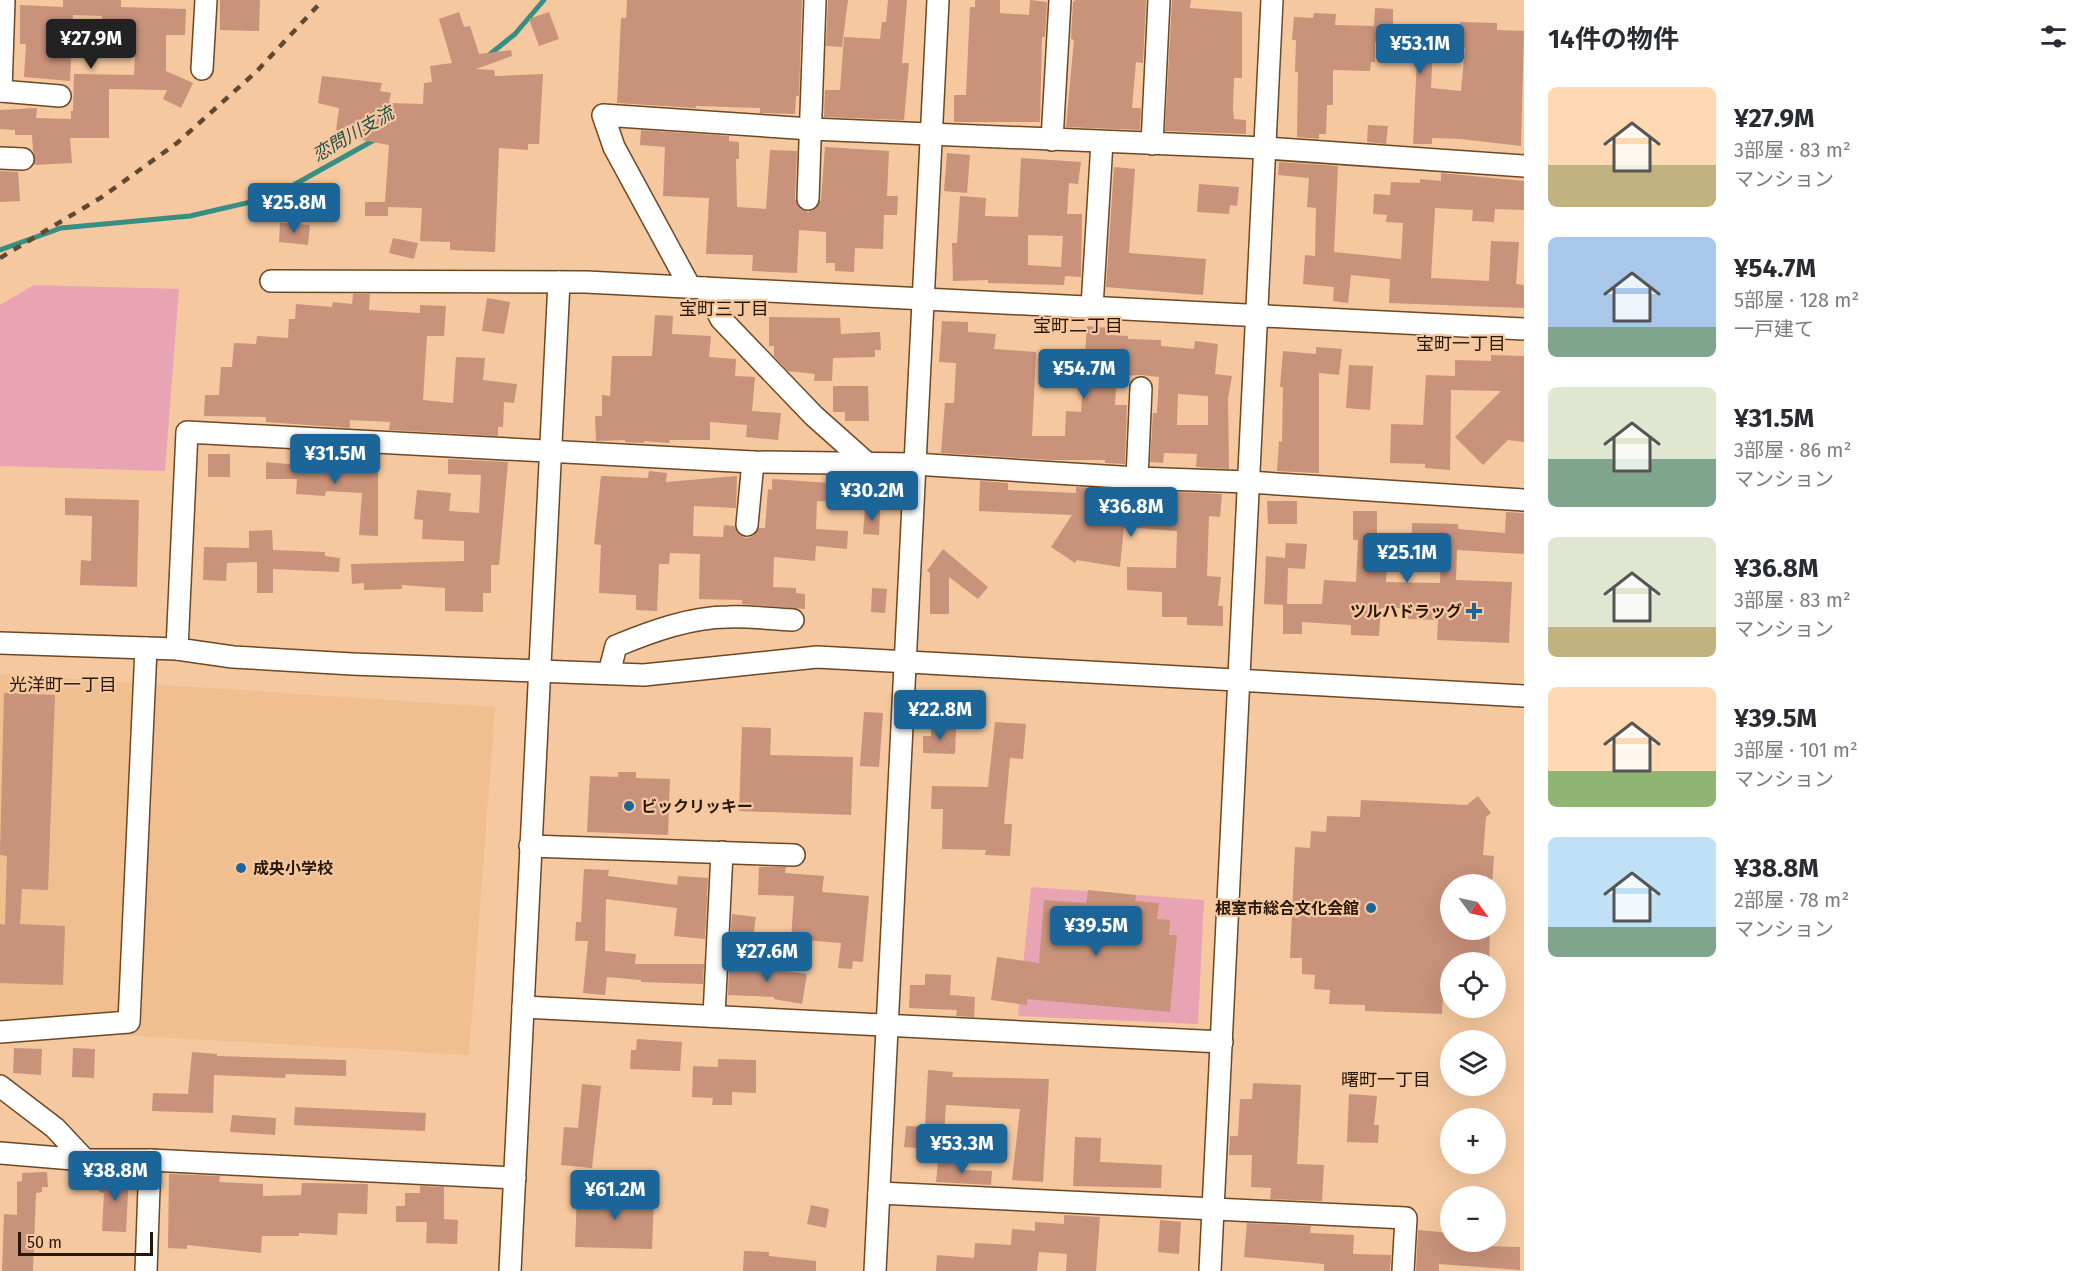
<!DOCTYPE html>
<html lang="ja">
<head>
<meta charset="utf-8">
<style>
  :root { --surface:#fff; --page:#f2f2f3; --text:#2b2b33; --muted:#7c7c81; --accent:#1c6599 }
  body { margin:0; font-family:"Fira Sans","Noto Sans JP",sans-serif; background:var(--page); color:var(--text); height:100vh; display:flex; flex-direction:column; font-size:22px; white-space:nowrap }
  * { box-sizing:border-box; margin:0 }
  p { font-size:20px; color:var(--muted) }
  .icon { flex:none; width:33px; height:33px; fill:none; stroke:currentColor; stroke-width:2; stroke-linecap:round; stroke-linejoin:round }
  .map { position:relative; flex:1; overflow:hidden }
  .details { display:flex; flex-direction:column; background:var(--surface); width:570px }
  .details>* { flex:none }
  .needle { width:39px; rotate:123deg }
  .controls { position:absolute; left:1440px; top:874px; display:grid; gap:12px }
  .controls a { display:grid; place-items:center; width:66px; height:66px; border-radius:50%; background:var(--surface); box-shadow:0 6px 24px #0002; font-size:30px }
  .scale { position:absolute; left:18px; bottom:15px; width:135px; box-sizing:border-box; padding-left:6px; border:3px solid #271707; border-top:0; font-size:16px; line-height:21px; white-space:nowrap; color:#271707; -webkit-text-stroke:4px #f5c89f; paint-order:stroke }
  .price { position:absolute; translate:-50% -51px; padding:0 14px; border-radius:6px; background:var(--accent); color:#fff; font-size:20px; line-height:39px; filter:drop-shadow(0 2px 3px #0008) }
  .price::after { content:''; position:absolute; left:50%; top:36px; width:18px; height:14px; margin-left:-9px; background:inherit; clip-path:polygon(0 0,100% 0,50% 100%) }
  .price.on { background:#222; color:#fff }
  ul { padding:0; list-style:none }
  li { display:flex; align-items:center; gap:18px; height:150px; padding:0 24px }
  li span { display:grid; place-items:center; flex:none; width:168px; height:120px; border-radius:9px; color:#555 }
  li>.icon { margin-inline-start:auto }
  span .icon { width:72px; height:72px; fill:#fffc; stroke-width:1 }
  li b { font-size:26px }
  h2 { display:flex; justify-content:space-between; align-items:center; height:72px; padding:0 24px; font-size:26px }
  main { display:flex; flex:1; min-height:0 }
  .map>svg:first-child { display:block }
  .built { fill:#f0be8f }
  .green { fill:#e8a4b3 }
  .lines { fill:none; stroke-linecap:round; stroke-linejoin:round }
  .stream { stroke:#368f84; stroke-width:5 }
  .building { fill:#c8927b; fill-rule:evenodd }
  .minor-casing { stroke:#6d4822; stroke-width:24 }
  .minor { stroke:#fff; stroke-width:21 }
  .rail { stroke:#604831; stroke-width:4.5; stroke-dasharray:8 8; stroke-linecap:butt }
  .poi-dot { fill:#1c6599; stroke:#f5c89f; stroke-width:2 }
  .labels { text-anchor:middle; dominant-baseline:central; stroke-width:4.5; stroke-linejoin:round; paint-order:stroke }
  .poi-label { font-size:16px; font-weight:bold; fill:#271707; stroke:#f5c89f; text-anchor:end }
  .water-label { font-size:18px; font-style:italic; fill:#1f514b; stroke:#f5c89f }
  .neighbourhood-label { font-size:18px; fill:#271707; stroke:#f5c89f }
</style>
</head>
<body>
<main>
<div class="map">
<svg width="1524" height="1271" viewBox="0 0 1524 1271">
  <rect width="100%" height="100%" fill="#f5c89f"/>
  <path class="built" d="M0,674l495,33 -26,348 -469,-27z"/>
  <g class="green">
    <path d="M34,285l145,4 -14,182 -165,-5v-161z"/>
    <path d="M1031,887l173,13 -6,124 -180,-8z"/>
  </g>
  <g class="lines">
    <g class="stream">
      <path d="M489,55l26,-21 29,-34"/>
      <path d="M0,250l61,-22 129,-12 82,-19 104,-58"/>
    </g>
  </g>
  <g class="building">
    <path d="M63,0h58v7l65,2 -1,26h-19v36l27,12 -12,25 -18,-9 4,-9 -58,-1v49h-39l2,25 -38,2 -2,-30h-17v-5l-15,-1v-19l37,-2 -1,10 35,1v-8h2l1,-37 60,1 2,-44 -35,-2 1,-13 -29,-1 -3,66 -46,-4 2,-33h-6v-39l43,2z"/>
    <path d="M220,0h40l-1,31 -39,-1z"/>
    <path d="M627,0h175l-3,96h-3l-1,18 -35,-1v-5l-64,-2v2l-79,-5 4,-85h5z"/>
    <path d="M828,0h20l-6,47 -16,-1z"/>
    <path d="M888,0h19l-5,63h7l-5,57 -80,-3 1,-27h15l4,-53 36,2 2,-17h4z"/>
    <path d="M975,0h25v13l29,2 1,-15 17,2 -2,35h-3l-2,85h-86v-27h12l4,-88h5z"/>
    <path d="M1076,0h70l-3,63 -7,-1 -4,46h9l-1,22 -74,-3 8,-87 -3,-1 2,-37z"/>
    <path d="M1172,0h19l-1,8 52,4v66h-8l-1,31 1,10 12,1v14l-81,-3z"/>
    <path d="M1375,8l18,1v15l67,2v-4l37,1v7l27,1 -3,115 -60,-7 -29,-1v6h-19l4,-86 -14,-1 1,-15h-29v20h-4l-1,9 -37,-1v35h-6l-1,29h-7v5l-22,-2 1,-65h-3l1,-32h-4l2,-23 19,1 1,-5 22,1 -1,11 39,1zM1433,47l32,1 -4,43 -30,-3z"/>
    <path d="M459,12l5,15 6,-1 9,28 32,-4 1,6 -36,13 18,1 1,6 48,-2 -4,70h-11v6l-29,-2 -4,104 -45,-2v-8l-30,-1 2,-33 -34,-1v9h-23v-14h20l4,-57 -49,-9 1,-5 -5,-1 3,-22 -21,-5 4,-27 60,7 -2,8 11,2 -2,10 34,1 1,-21 8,-1 -2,-16 22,-3 -13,-44z"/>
    <path d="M549,12l10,27 -20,7 -10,-27z"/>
    <path d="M1368,125l20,1 -2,18 -19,-2z"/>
    <path d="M641,130l88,6v5l10,1v17h-3l1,48 29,2 4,-59 27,1 -2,48 6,10 7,3 6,-2 7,-10 4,-53 64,4 -2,45h11l-1,19h-13l-1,34 -28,-1 -1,24 -19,-1v-8h-9v-31l-27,-2 -2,43 -45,-2 1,-16 -47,-1 3,-56 -46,-2 2,-49 -25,-2z"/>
    <path d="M947,153l23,2 -3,38 -23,-2z"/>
    <path d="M1021,158l60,4 -3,22 -9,-1 -2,31h15l-1,63 -16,-1 -1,9 -76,-2v-3l-35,1 -1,-38h5l3,-47 26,2 -1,18 33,1zM1028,235l35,1 -2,31 -33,-2z"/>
    <path d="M1279,162l59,4 -4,86 67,7 2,-36 -17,-1 1,-7 -14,-1 1,-20 16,1 1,-13 29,1v-4l21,2v-8l83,8v29l-29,-1 -1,13 -22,-1 1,-11 -38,-2 -4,70 58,3 2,-40 28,1 -3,42 8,1v23l-135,-5 1,-24 -39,-4 -3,28 -15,-2 1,-14 -31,-3 2,-29 10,1 1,-48 -9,-1 2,-29 -31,-3z"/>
    <path d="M1114,167l21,2 -6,84 77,6 -3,36 -97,-8z"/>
    <path d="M0,171l18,1 2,29 -20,1z"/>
    <path d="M1199,184l40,3 -2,19 -7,-1 -1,9 -32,-2z"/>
    <path d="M280,223l30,2 -2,20 -29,-3z"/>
    <path d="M393,238l25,5 -4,16 -25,-6z"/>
    <path d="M353,294h17l-1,16 51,3v-8l26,1 -2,30h-17l-4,64 30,3 3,-46 29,1 -2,22 34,4 -3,19 -10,-1 -1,25h-5v9l-109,-6 1,-8 -40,-2v8l-84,-6v-5l-62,-1 1,-21h14l2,-28h11l2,-24 22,1 1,-8 31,2 1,-19h6l1,-15 36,3 1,-5 19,2z"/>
    <path d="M487,298l23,4 -6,32 -22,-3z"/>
    <path d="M655,315l18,1 -1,18 39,2 -2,21 27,2 -1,17 20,1 -3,34 29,2 -3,27 -32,-3 1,-12 -37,-3v18h-40l-1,3 -25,-2v2l-19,-1v-2l-29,1 -1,-25h7v-21l8,1 2,-40h40z"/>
    <path d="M769,317l71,1 1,16 39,-2 1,18h-6v7l-42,1 -1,23h-18l1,-7 -27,-3 -14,-15v-10h-5z"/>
    <path d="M942,321l26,1v10l28,2 -2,15 42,3 -4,84h33l1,-25 15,1 6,-86 23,2v7l18,1v3l33,1v6l33,3 1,-8 23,3 -3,30 17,2 -4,22 1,71 -33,-2 1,-13 -33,-1 -1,10 -13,-1 3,-49h4l2,-36 -17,-2 -25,1 -2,29h12l-2,59 -20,-1v-3h-52l-112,-7 4,-50h9l2,-40 -17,-1zM1178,394l30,2v29h-31z"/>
    <path d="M1316,347l26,2 -3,26 -20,-2v100l-42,-2 2,-30 3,1 1,-55h-3l3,-36 33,3z"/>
    <path d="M1491,355l33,1v86l-16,-2 -25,25 -28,-28 46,-46 -50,-1 -1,80 -25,-2v-4l-35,-1 1,-39 32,1 3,-50 29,1v-16l36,1z"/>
    <path d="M1349,365l24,1 -3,44 -24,-2z"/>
    <path d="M833,386h35l1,35h-24v-9h-12z"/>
    <path d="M331,452l21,2 -1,17 27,1v64l-19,-1 3,-42 -36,-2 -1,5 -29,-2 1,-15h-31v-17l65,6z"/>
    <rect x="208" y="454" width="22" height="23"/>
    <path d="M448,459l60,3 -9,103h-8v28h-8v19l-38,-1v-23l-43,-3v4l-38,1v-7l-12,1 -1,-20 113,-3v-20l-42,-2 1,-19 -9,-1 3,-29 34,3 -2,18 30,2 2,-38 -33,-1z"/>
    <path d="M649,471l18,2 -1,9 71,-6 -1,32 -42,-2 -1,30 30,1 1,-12 11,1 4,9 7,3 7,-2 6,-8h6l3,-39 4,1v-11l57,4v-7h21l-2,27 -31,-2 -1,28 32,2 -1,18 -31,-3 -1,15 -41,-4 -1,30 23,1v5l9,1v15l-63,-5v-4l-43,-1 1,-45 -30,-1 -1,11h-10l-2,47 -21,-1v-15l-37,-2 2,-48 -7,-1 7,-68 47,2z"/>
    <path d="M980,481l28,2v7l68,3v-6l146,7 -2,23 -11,-1 -2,60 14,1 -3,29h5v20l-36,-1v-8h-25v-25l-35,-2v-23l49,1 1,-37 -53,-4 -4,40 -43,-7 -2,3 -24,-16 21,-32 -93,-4z"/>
    <path d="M65,498l74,2 -2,87 -57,-2 1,-25 10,1 1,-45 -27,-1z"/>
    <path d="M1267,501h30v23h-29z"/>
    <path d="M865,508l15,1 -1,26 -16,-1z"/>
    <path d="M1353,511h24v49l10,1 -1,21 54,1 1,-27 -30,-1 1,-32 46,1v5l47,4 1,-21 18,1v41l-67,-4 -1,30 56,2 -3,61 -72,-3 1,-20 -30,-1 1,-11h-28l-2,28 -28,-1v-10l-49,-3v12h-19v-29l-19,-1 2,-48 19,2 1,-15 21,1 -2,25 -17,-1 -1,36h35l2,-24 32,2 2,-42h-5z"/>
    <path d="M272,530l1,20 52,2v4l15,2 -1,14 -66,-3v24h-16v-31l-30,1 -1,18 -23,-1 1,-33 45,1v-17z"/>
    <path d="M943,549l45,38 -10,12 -29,-22v37h-19v-41l-3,-2z"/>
    <path d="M872,588l15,1 -2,24 -14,-1z"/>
    <path d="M4,693l51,2 -7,195 -26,-1 -2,35 45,2 -2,59 -63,-2v-59l5,1 2,-69 -7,-1z"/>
    <path d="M864,712l19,1 -4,54 -19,-1z"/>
    <path d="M995,722l31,2 -3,35 -13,-1 -6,66h8l-2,32 -25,-1 1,-5 -44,-1 1,-40h-12l1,-23 56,1z"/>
    <path d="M742,727l29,1 -1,27 83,2 -2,58 -112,-4z"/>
    <path d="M931,727l25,1 -1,26 -32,-1v-17h8z"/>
    <path d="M618,772h18v6l34,1 -2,56 -81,-3 3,-56 28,1z"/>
    <path d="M1478,796l13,17 -5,4 -3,38 11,1 -2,29h-42v45h40l-1,33h-39v31h-7l-1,20 -77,-3v-6l-36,-1 1,-14 -16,-1 1,-14 -13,-1v-16h-12l5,-111 15,1 1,-17 15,1 1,-16 33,1 1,-17 106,5z"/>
    <path d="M759,867h27l-1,6 39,3 -2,16 47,4 -6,66 -10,-1 -1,8 -14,-1 3,-25 -50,-4 3,-43 -36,-1z"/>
    <path d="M584,869l25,1 -1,6 69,9 1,-9 30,2 -3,61 -31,-3 3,-28 -71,-9 -1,52 31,3 -1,10h69l-1,20 -62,-2v-2l-34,-3 -2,18 -22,-2 5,-52h-13l1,-19h5z"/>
    <path d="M1088,890l48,5 -1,6 24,2 -2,16 13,1 -1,15h8l-7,77 -143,-13v6l-36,-5 6,-43 42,6 5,-63 42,3z"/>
    <path d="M732,914l24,3 -4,27 -22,-2z"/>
    <path d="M729,965l44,1v3l34,5 -5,30 -28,-5v-2l-46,-2z"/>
    <path d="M925,974l26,1 -1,20 25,2 -1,20 -18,-1 1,-6 -48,-2 1,-23h15z"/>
    <path d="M637,1039l45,3 -2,29 -50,-2 1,-19h5z"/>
    <path d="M14,1048l28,1 -1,26 -28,-2z"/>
    <path d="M73,1048l22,1 -1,29 -22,-1z"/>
    <path d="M192,1052l25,2v2l129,4v16l-60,-2 -1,4 -71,-3 -1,38 -61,-2 1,-18 35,1z"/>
    <path d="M718,1059l38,1v33l-24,-1v13h-20l1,-7 -21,-1 1,-31 25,1z"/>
    <path d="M928,1070l25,2 -1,5 97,2 -6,103 -31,-2 8,-71 -74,-4 -3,45 -39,-3 2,-21 19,1z"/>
    <path d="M1253,1083l48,2 -4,79 27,1 -2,36 -52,-2 1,-11 -20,-1 1,-32h-23l1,-19h8l2,-37h12z"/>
    <path d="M582,1084l19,2 -9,82 -31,-3 3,-38 14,1z"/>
    <path d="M1349,1094l28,2 -3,29h5l-1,18 -31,-1z"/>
    <path d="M295,1107l131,6 -1,18 -131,-6z"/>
    <path d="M232,1115l44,3 -1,17 -45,-3z"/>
    <path d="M1075,1137l26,1 -1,24 62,3 -1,23 -88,-2z"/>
    <path d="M938,1162l26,2 -1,6 29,1 -1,14 -55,-3z"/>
    <path d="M47,1172l1,15h-6v5l-6,1 -3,78h-31l2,-57 13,1v-33l5,-1v-8z"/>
    <path d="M111,1173h18l-3,59 -24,-1 2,-38 -5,-1 1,-16 11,1z"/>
    <path d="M169,1174l51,2 -1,6 44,2v12l38,-1 1,-12 66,1 -1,30 -29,-1 -1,22 -38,-2v3h-37l-1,17 -74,-8v4l-19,-1z"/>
    <path d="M420,1186l24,1v32l14,1 -1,24 -31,-1 1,-21h-31v-16h9v-13h15z"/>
    <path d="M577,1193l77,2 -2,54 -77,-2z"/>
    <path d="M811,1205l18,4 -3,19 -19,-4z"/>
    <path d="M1064,1215l36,2 -4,54h-30l1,-17 -28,-2 -2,19h-101l1,-16 37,3 1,-15 36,2 1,-16 23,2v-9l29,2z"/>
    <path d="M1160,1220l21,2 -2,32 -21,-2z"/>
    <path d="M1247,1223l64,3 -1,7 44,2 -1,19 38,1 -1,16h-66v-7l-80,-7z"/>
    <path d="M1418,1230l32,3v9h31l-1,4 40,1v23l-81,-6v7h-23z"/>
    <path d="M744,1251l25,1v4l47,5v10h-73z"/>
  </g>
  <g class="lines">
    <g class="minor-casing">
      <g id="minor">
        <path d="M202,69l4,-69"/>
        <path d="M0,91l60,5"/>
        <path d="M1,91l3,-91"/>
        <path d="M1052,140l8,-140"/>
        <path d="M1152,144l7,-144"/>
        <path d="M0,158l23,1"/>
        <path d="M808,199l7,-199"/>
        <path d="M271,281l315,1 938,47"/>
        <path d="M690,287l-76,-140 -11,-32 208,14 454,19 259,18"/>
        <path d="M705,288l16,31 93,97 54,48"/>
        <path d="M1092,307l10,-165"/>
        <path d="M1137,478l4,-90"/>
        <path d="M747,525l6,-63"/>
        <path d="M0,643l177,6 56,8 119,7 292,11 173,-18 707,39"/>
        <path d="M177,649l10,-217 566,30 161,2 223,14 111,4 276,18"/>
        <path d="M609,673l7,-27c34,-14 74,-29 112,-29 21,-1 43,2 65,3"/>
        <path d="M530,846l264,9"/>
        <path d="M523,1007l699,35"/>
        <path d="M714,1016l8,-164"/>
        <path d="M0,1032l129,-10 17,-374"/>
        <path d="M0,1086l55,42 30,32"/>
        <path d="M0,1153l85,7h65l365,18"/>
        <path d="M879,1193l527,25 -3,53"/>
        <path d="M146,1271l4,-111"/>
        <path d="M510,1271l49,-989"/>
        <path d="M875,1271l63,-1271"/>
        <path d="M1210,1271l62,-1271"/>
      </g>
    </g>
    <use href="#minor" class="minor"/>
    <path class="rail" d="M0,258l102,-61 75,-54 80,-72 66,-71"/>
  </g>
  <g class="poi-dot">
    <path d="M1471 602h6v6h6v6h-6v6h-6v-6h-6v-6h6z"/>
    <circle cx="629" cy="806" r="6"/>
    <circle cx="241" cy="868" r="6"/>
    <circle cx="1371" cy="908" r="6"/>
  </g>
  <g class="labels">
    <g class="poi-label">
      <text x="1462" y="611">ツルハドラッグ</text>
      <text x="641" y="806" text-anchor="start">ビックリッキー</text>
      <text x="253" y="868" text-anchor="start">成央小学校</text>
      <text x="1359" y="908">根室市総合文化会館</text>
    </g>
    <g class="water-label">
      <text transform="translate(353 134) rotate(-30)">恋問川支流</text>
    </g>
    <g class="neighbourhood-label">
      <text x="724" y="309">宝町三丁目</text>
      <text x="1078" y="326">宝町二丁目</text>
      <text x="1461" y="344">宝町一丁目</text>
      <text x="63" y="685">光洋町一丁目</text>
      <text x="1386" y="1080">曙町一丁目</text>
    </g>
  </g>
</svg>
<div class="controls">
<a><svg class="needle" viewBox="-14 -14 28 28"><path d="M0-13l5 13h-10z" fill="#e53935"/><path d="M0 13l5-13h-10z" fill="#7c7c81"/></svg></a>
<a><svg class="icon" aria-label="locate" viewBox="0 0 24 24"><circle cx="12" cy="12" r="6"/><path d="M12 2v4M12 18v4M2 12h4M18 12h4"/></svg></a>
<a><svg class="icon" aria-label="layers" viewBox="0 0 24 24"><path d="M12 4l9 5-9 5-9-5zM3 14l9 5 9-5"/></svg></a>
<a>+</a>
<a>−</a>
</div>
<div class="scale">50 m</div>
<b class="price on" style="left:91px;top:70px">¥27.9M</b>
<b class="price" style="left:1420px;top:75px">¥53.1M</b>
<b class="price" style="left:294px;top:234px">¥25.8M</b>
<b class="price" style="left:1084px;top:400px">¥54.7M</b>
<b class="price" style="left:335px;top:485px">¥31.5M</b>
<b class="price" style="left:872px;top:522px">¥30.2M</b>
<b class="price" style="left:1131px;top:538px">¥36.8M</b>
<b class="price" style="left:1407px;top:584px">¥25.1M</b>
<b class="price" style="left:940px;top:741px">¥22.8M</b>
<b class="price" style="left:1096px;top:957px">¥39.5M</b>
<b class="price" style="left:767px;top:983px">¥27.6M</b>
<b class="price" style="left:962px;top:1175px">¥53.3M</b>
<b class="price" style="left:115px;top:1202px">¥38.8M</b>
<b class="price" style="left:615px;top:1221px">¥61.2M</b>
</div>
<section class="details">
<h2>14件の物件<svg class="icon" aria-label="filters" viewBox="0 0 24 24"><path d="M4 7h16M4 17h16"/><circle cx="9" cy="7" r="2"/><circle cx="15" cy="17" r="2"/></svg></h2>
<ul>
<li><span style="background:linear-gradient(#ffd9b3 65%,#c2b280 0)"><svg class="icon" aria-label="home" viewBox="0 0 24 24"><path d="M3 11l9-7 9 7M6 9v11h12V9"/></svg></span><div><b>¥27.9M</b><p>3部屋 · 83 m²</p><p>マンション</p></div></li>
<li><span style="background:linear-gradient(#a9c7e8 75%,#7fa58c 0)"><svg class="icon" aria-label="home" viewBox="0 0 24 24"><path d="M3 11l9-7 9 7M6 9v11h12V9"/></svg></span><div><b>¥54.7M</b><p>5部屋 · 128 m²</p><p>一戸建て</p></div></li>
<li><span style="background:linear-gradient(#dfe7d0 60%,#7fa58c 0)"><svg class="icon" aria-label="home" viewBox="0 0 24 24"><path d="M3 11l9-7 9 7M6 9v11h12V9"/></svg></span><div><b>¥31.5M</b><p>3部屋 · 86 m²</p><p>マンション</p></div></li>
<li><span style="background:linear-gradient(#dfe7d0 75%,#c2b280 0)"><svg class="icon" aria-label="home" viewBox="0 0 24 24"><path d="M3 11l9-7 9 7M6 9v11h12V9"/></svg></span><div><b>¥36.8M</b><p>3部屋 · 83 m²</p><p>マンション</p></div></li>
<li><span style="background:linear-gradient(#ffd9b3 70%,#8fb573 0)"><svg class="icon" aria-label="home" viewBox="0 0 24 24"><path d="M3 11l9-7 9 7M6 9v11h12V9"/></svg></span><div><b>¥39.5M</b><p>3部屋 · 101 m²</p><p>マンション</p></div></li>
<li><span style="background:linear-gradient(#bfe0f5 75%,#7fa58c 0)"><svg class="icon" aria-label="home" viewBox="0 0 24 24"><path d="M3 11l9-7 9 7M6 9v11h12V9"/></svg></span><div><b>¥38.8M</b><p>2部屋 · 78 m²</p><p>マンション</p></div></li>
</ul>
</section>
</main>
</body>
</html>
